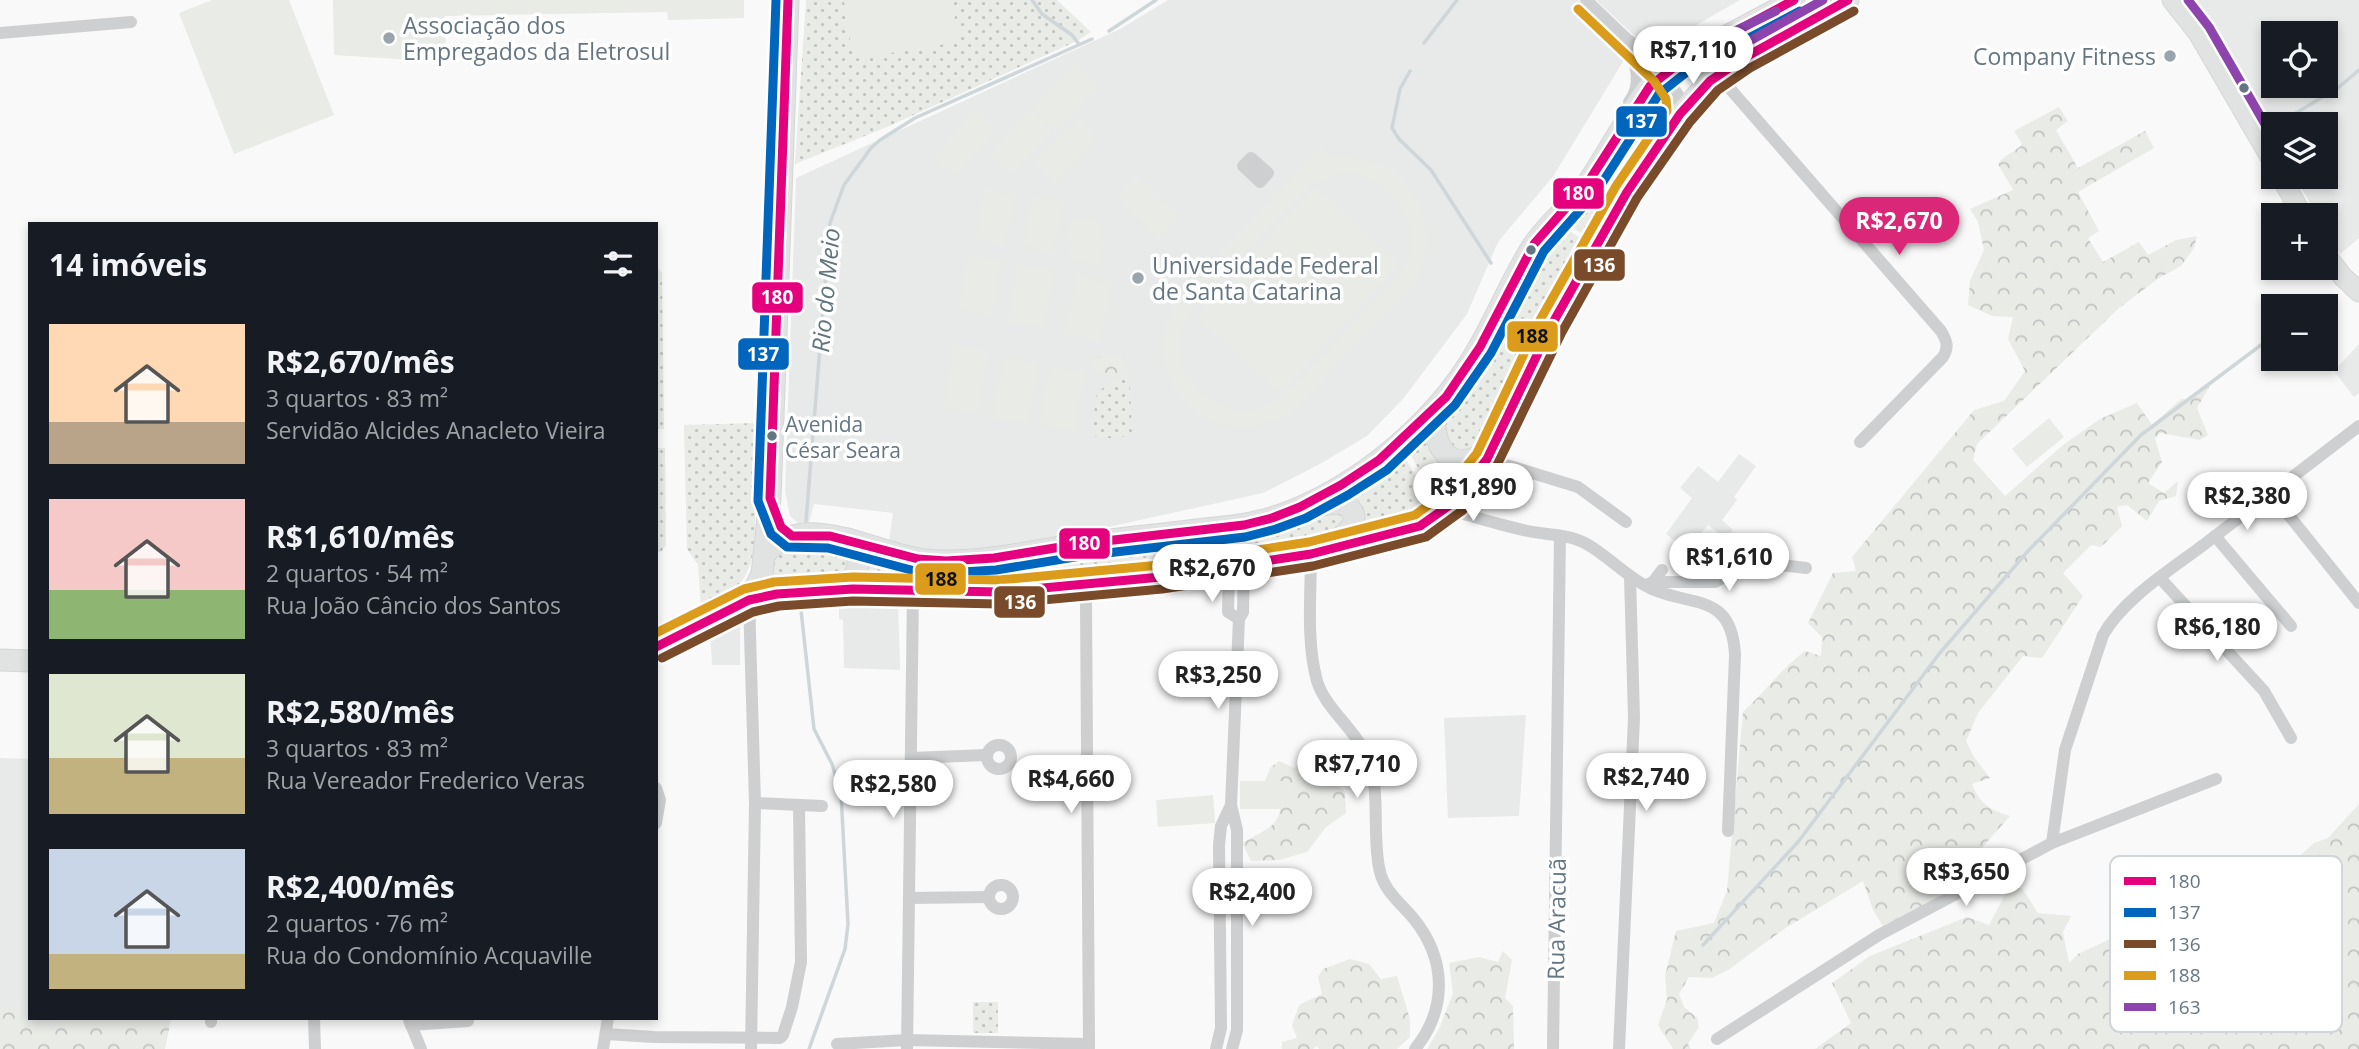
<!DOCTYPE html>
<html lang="pt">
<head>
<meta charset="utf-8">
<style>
  :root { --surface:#171b24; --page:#20242c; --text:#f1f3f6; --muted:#9ea1a6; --accent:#db2777 }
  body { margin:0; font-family:"Open Sans",sans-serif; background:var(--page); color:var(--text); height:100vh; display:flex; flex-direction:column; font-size:26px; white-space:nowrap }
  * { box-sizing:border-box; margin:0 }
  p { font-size:23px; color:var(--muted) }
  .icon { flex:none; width:38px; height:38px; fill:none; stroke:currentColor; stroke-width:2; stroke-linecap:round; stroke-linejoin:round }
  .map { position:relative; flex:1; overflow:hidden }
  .panel { position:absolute; left:28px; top:222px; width:630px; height:798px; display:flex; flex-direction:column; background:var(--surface); border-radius:0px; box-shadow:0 4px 10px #0003 }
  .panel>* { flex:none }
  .controls { position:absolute; left:2261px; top:21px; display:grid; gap:14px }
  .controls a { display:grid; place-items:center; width:77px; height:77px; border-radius:0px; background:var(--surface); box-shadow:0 4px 10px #0003; font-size:35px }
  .price { position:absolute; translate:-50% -60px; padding:0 16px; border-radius:24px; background:#fff; color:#222; font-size:23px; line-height:46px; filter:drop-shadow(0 2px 4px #0008) }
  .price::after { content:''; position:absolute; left:50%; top:42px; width:21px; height:16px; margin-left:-10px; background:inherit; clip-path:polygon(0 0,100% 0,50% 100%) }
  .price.on { background:var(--accent); color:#fff }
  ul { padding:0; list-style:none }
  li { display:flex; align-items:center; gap:21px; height:175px; padding:0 21px }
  li span { display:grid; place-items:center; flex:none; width:196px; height:140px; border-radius:0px; color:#555 }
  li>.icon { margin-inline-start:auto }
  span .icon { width:84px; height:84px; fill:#fffc; stroke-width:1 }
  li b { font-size:30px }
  h2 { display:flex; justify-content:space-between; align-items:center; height:84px; padding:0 21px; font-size:30px }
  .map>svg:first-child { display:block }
  .built { fill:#e8e9e9; fill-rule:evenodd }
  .grass { fill:url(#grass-dots) }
  .forest { fill:url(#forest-crowns) }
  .garden { fill:#e8ebe6; fill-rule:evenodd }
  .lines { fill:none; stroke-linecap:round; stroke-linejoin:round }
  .stream { stroke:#ced6d9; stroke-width:3.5 }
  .secondary-casing { stroke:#d5d6d7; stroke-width:21 }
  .primary-casing { stroke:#d5d6d7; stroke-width:23 }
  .street { stroke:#cecfd0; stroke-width:12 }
  .secondary { stroke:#e1e2e2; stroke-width:19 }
  .primary { stroke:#e1e2e2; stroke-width:21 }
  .bus-1-casing { stroke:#fff; stroke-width:14 }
  .bus-2-casing { stroke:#fff; stroke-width:14 }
  .bus-3-casing { stroke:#fff; stroke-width:14 }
  .bus-4-casing { stroke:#fff; stroke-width:14 }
  .bus-5-casing { stroke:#fff; stroke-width:14 }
  .bus-1 { stroke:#e5007d; stroke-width:9 }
  .bus-2 { stroke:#0065bd; stroke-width:9 }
  .bus-3 { stroke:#7a4b2a; stroke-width:9 }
  .bus-4 { stroke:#da9c1a; stroke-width:9 }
  .bus-5 { stroke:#8e44ad; stroke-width:9 }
  .poi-dot { fill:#99a4ac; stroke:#fff; stroke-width:2.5 }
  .bus-dot { fill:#657683; stroke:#fff; stroke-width:2.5 }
  .labels { text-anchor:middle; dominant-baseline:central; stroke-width:7; stroke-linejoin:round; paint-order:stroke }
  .bus-label { font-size:21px; fill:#657683; stroke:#fff; text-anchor:start }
  .poi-label { font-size:23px; fill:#657683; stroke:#fff; text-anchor:start }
  .street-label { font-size:23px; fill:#657683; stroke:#fff }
  .water-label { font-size:24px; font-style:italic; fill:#60757c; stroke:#fff }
  .key { fill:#fff; stroke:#d1d6da; stroke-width:2 }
  .key-label { font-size:19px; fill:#657683 }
  .line-badge { stroke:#fff; stroke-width:2.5 }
  .badge-label { font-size:19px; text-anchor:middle; font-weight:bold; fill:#fff }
  .pale-badge-label { font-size:19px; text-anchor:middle; font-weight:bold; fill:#111 }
</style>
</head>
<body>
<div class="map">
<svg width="2359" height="1049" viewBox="0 0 2359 1049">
  <defs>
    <pattern id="grass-dots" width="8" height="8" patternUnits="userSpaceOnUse" patternTransform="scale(1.75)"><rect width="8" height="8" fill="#e8ebe6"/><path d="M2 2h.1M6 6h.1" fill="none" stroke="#c0c3c0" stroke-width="1.8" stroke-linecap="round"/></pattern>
    <pattern id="forest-crowns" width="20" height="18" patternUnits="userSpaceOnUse" patternTransform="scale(1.75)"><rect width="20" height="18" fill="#e8ebe6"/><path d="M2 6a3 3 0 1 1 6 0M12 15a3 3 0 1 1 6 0" fill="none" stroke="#c0c3c0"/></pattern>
  </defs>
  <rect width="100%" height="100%" fill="#f9f9f9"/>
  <g class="built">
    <path d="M1168,0h410l52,50 -76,125 -56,67 -31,72 -64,85 -36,37 -47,28 -57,29 -255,56 -80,2 -17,-3 -22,-7 4,-28 -79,-9 -6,23 -7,-1 -11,-10 -5,-25 11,-313 324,-149z"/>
    <path d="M1596,0h144l-89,51z"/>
    <path d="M2187,0h172v238l-19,16 -14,-25v-14h-9l-22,-38h31v-53h-53v16l-76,-131zM2273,33h53v53h-53z"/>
    <path d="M2359,344v49l-5,4 -20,-26z"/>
    <path d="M1739,454l17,12 -22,31 3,3 -15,20 11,10 -7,9 -18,-14 -21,25 -21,-16 26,-36 -12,-10 18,-22 20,16z"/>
    <path d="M839,601h59l2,69 -56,-2 -1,-48 -4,-1z"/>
    <path d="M740,615v50h-28l-2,-34z"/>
    <path d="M1526,715l-7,101 -71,2 -4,-100z"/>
    <path d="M0,758l30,1v259l38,1v19l-68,-15z"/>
  </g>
  <g class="grass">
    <path d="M806,0h251l34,32 -14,9 -190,86 -92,37z"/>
    <path d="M1666,81l10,18v15l-81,128 -35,-22z"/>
    <path d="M1556,222l38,25 -104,198 -36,11 -14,-42z"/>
    <path d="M656,266l6,7 2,156h-8z"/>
    <path d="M1129,372l3,61 -14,6 -27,-3 6,-44z"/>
    <path d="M1432,417l2,25 50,18 -43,49 -37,-66z"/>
    <path d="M759,423l-5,127c-7,33 -21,47 -53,56l-3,-41 -11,-16 -3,-124z"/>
    <path d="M656,448h9l1,97 -5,7h-5z"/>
    <path d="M1399,448l38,63 -83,23 -15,-35z"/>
    <path d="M1305,512l43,1 -15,26 -122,29 -10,-36z"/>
    <path d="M1196,533l10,35 -142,16 -2,-34z"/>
    <path d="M796,538l56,9 -4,34 -73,9 -9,-13 2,-23z"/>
    <path d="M856,544l57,17 144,-11 2,34 -110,6 -89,-12z"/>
    <rect x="973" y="1002" width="25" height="31"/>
  </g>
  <g class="forest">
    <path d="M2059,107l9,14 -12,9 22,38 67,-37 9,17 -76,44 21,39 -11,7 15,24 36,-20 9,13 28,-15 21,-4 -3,12 -13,18 -22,12 -40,30 -142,136 -4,16 32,36 58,-51 37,-26 37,-16 15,22 29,-26h7l18,-15 3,3 -12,21 11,27 -8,5 -40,-7 -5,6 7,23 -14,21 16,10 14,-12 -2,15 -17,5 -12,20 -20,-16 -10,2 5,19 -21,21 -10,-2 -28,28 20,23 -41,62 -19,-2 -45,57 -12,28 8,16 16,21 -18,6c8,20 18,26 38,32l-31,35 4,24 -100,51 -10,-16 -10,-29 -79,48 -56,41 -16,8 -23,-1 -10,17 5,13 13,11 2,9 -11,17 3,5h-18l-15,-24 9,-25 -2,-24 11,-45 38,-8 13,-32 16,-179c22,-20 39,-44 62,-61l16,5 1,-19 -14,-14 25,-50 23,-2 -4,-14 122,-147 30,-9 21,-30 -17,-32 5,-22 -21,-1 -24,-11 2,-24 14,-31 -6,-28 -8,-13 43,-19 -15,-26c6,-10 17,-11 24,-20l-8,-13z"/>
    <path d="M1116,353l10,6 2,9 -15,9c-12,-3 -20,-5 -23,-18z"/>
    <path d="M1304,752l41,40 1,21 -20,14 -19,25 -28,8 -28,1 -9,-18c37,-19 40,-20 40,-62h-17l5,-13 9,-7 16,7z"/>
    <path d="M2359,804v245h-544l36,-26 -19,-40 38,-27 97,-39 22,8 19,-36 14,-1 16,25 33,3 -8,16 6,31 9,-9 64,-30 18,-3 33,-13 18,-18 37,-4 29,-28 19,1 18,-16 14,-5z"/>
    <path d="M1503,951l9,9 -7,38 8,8 1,43h-87l12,-20 14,-36 -4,-30 30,-6 19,5z"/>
    <path d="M1350,959l19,5 12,15 16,-3 13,43v18l-13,12h-78l-2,-3 -4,3h-31v-7l15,-4 -5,-13 7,-20 23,-11 -4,-17 5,-8z"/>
    <path d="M17,1005l13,18 25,5 1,-9h115l-6,30h-165v-39z"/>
  </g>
  <g class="garden">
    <path d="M212,0h77l45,115 -100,39 -55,-141z"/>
    <path d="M333,0h411v18l-76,2 -1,-8 -222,4 1,46 -112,-7z"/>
    <path d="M853,0h99l7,42 -106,17 -9,-58z"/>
    <path d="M1075,63l24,22 -43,46 -24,-22z"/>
    <path d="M1030,110l22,20 -40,43 -22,-19z"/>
    <path d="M975,111l21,19 -41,46 -21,-19z"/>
    <path d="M1077,118l21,21 -42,43 -21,-21z"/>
    <path d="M1321,148l11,10c73,-7 117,59 83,125l-124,129c-80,49 -162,-36 -112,-115zM1354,174c41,8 69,49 52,89 -8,19 -28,35 -42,49 -27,29 -53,61 -83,86 -63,39 -128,-28 -89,-90l116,-122 26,-11z"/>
    <path d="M1136,177l43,40 -19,21 -43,-41z"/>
    <path d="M985,188l31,7 -11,50 -31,-6z"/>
    <path d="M1315,188l83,76 -118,128 -83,-75z"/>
    <path d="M1033,196l31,6 -11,51 -31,-7z"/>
    <path d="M1073,216l30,8 -2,17 4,1 -5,25 -32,-7 4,-18 -5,-2z"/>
    <path d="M968,254l35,6 -11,56 -34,-7z"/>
    <path d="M1018,264l37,7 -11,58 -37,-7z"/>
    <path d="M1076,276l36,7 -11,58 -36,-7z"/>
    <path d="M954,345l35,7 -11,62 -35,-7z"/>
    <path d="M1003,357l36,7 -11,61 -36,-7z"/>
    <path d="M1050,366l35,6 -10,60 -36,-8z"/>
    <path d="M2049,418l15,19 -37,30 -15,-18z"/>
    <rect x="1240" y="781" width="42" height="28"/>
    <path d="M1213,795l2,28 -57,4 -2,-27z"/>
  </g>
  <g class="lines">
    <g class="stream">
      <path d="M1032,0l10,14 30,21 7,9"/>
      <path d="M1109,31l47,-31"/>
      <path d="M1424,43l33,-43"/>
      <path d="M1410,71l-10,18 -8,39 7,11 32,31 60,93"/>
      <path d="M2278,124l61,-37 20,-17"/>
      <path d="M806,521l24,-298 14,-38 27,-37 9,-8 35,-22 177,-79"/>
      <path d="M801,610l13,119 18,35 9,30 7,130 -3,25 -36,100"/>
      <path d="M1703,945l95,-103 141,-188 89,-103 113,-116 132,-99"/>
    </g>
    <g class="secondary-casing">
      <g id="secondary">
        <path d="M2172,0l26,33 75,129"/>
        <path d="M2281,177l21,38"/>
        <path d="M2326,255l17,22 16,15"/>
      </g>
    </g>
    <g class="primary-casing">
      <g id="primary">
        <path d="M1435,409c-4,41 17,69 56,39"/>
        <path d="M1312,505l31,-2c27,17 -2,35 -17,44"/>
        <path d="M766,553c37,-45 112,2 158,7 51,5 103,-8 154,-16 51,-7 103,-12 155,-18 90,-11 188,-86 236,-162 24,-37 40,-80 63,-117 15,-24 39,-40 55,-63 22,-32 39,-67 63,-98l14,-13 22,-15 108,-58"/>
        <path d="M841,589c20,-12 23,-34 7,-50"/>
        <path d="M749,600l13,-26 8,-76 18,-498"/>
        <path d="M656,647l93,-47 28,-6 76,-5 146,3 162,-15 150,-23 109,-28 34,-24 33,-43 64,-133 76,-134 53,-78 30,-33 34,-23 104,-58"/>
        <path d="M0,660l30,1"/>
      </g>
    </g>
    <g class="street">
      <path d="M1586,0l42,40 14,10 22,23 14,22 2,19"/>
      <path d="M0,33l131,-11"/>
      <path d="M1628,40c6,20 16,43 1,62"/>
      <path d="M1718,75l223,256c6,10 8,16 2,26l-83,85"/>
      <path d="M1251,158l17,15 -8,9 -17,-16z"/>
      <path d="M1485,464l2,-5 91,28 48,35"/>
      <path d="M2271,493l88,110"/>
      <path d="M1460,513c22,6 45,13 68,18 18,4 40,3 57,12 24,13 42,35 67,46 41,18 80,4 83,66l-7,176"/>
      <path d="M1427,527c30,-9 40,-17 52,-46"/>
      <path d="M2215,536l76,90"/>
      <path d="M1311,554c0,41 -5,87 6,127 8,27 38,48 50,75 15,35 4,79 13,116 5,20 21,31 34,47 32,40 34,89 1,130"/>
      <path d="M1229,568l-1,44 11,7"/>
      <path d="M2160,578l104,113 27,47"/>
      <path d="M1653,582l9,-12"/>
      <path d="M1646,585l7,-3h62l20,-11 19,-6 19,-1 33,4"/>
      <path d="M749,600l6,203 -4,246"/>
      <circle cx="999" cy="757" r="12"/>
      <path d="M911,758l76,-3"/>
      <path d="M656,788l4,12 -4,23"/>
      <path d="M755,803l67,3"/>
      <path d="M2052,843l13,-93 38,-115c21,-37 69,-66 103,-92 51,-39 102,-78 153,-117"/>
      <circle cx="1001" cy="897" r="12"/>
      <path d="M909,898l80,-1"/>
      <path d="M211,1018v4"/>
      <path d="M314,1018l1,31"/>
      <path d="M409,1020l12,29"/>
      <path d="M411,1025l57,-4v-3"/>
      <path d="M606,1034l48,3 126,1 3,-3 9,-28 9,-45 -2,-157"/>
      <path d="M1717,1039l162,-104 173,-92 164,-64"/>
      <path d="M837,1044l70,-4 182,4"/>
      <path d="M603,1049l5,-31"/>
      <path d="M907,1049l6,-457"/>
      <path d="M1089,1049l-3,-448 3,-17"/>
      <path d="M1216,1049l5,-21 -2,-183 2,-19 10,-21"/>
      <path d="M1232,1049l5,-19v-200l-6,-25 8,-186 4,-7 1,-46"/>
      <path d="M1553,1049l7,-513"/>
      <path d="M1619,1049l15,-331 -4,-142"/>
    </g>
    <use href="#secondary" class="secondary"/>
    <use href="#primary" class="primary"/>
    <g class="bus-1-casing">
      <g id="bus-1">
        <path d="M788,0l-18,498 11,29 11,9h38l88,23 28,2 48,-3 85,-14 165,-19 28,-7 28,-11 41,-22 38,-25 67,-63 34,-50 54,-103 53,-60 63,-98 36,-28 108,-58"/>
        <path d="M656,647l93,-47 28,-6 76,-5 146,3 162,-15 150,-23 109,-28 34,-24 33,-43 64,-133 76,-134 53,-78 30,-33 34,-23 104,-58"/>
      </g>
    </g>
    <g class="bus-2-casing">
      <path id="bus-2" d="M776,0l-18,501 13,33 16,13 41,1 87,23 30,2 51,-3 85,-14 164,-19 31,-8 30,-11 42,-23 39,-25 68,-65 36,-52 53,-102 53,-60 62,-97 33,-26 108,-57"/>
    </g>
    <g class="bus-3-casing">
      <path id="bus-3" d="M662,658l91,-46 26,-6 74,-5 147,3 162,-15 151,-23 113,-29 37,-27 34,-45 65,-133 75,-134 53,-76 28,-32 32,-22 104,-57"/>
    </g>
    <g class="bus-4-casing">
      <path id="bus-4" d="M656,633l88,-44 30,-7 79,-5 146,3 161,-15 149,-23 106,-27 30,-22 32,-40 63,-133 76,-134 51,-75 -1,-12 -12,-18 -76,-72"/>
    </g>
    <g class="bus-5-casing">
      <g id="bus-5">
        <path d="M2188,0l21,27 64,111"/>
        <path d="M1776,11l-43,21 13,11 77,-43"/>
      </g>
    </g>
    <use href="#bus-1" class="bus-1"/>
    <use href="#bus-2" class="bus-2"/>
    <use href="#bus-3" class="bus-3"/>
    <use href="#bus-4" class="bus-4"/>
    <use href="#bus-5" class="bus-5"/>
  </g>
  <g class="poi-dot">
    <circle cx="389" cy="38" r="7"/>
    <circle cx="2170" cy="56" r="7"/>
    <circle cx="1138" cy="278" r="7"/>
  </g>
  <g class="bus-dot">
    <circle cx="2244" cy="88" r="6"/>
    <circle cx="1531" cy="250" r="6"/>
    <circle cx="772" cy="436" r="6"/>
  </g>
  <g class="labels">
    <g class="bus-label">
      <text x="785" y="424">Avenida<tspan x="785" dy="26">César Seara</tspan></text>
    </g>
    <g class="poi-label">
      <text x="403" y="25">Associação dos<tspan x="403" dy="26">Empregados da Eletrosul</tspan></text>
      <text x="2156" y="56" text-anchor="end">Company Fitness</text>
      <text x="1152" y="265">Universidade Federal<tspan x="1152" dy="26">de Santa Catarina</tspan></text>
    </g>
    <g class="street-label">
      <text transform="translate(1556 919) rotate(-89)">Rua Aracuã</text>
    </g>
    <g class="water-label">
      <text transform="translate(825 290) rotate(-85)">Rio do Meio</text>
    </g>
  </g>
  <rect x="2110" y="856" width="232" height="176" rx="10" class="key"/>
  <rect x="2124" y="877" width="32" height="8" fill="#e5007d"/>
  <rect x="2124" y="908" width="32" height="9" fill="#0065bd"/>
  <rect x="2124" y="940" width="32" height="8" fill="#7a4b2a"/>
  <rect x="2124" y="971" width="32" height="9" fill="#da9c1a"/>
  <rect x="2124" y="1003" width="32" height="8" fill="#8e44ad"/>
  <g class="key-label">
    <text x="2168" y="888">180</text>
    <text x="2168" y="919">137</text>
    <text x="2168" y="951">136</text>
    <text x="2168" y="982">188</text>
    <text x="2168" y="1014">163</text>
  </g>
  <g class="line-badge">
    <rect x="1615" y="105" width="53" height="33" rx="7" fill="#0065bd"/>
    <rect x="1552" y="177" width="53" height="33" rx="7" fill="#e5007d"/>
    <rect x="1573" y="248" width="53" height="34" rx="7" fill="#7a4b2a"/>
    <rect x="751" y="281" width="53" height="33" rx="7" fill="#e5007d"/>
    <rect x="1506" y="320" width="53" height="33" rx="7" fill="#da9c1a"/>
    <rect x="737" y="337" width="53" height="34" rx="7" fill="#0065bd"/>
    <rect x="1058" y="527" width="53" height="33" rx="7" fill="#e5007d"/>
    <rect x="914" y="562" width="53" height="34" rx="7" fill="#da9c1a"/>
    <rect x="993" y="585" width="53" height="34" rx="7" fill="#7a4b2a"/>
  </g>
  <g class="badge-label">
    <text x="1641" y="128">137</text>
    <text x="1578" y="200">180</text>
    <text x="1599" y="272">136</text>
    <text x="777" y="304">180</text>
    <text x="763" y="361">137</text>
    <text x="1084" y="550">180</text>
    <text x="1020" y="609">136</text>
  </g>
  <g class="pale-badge-label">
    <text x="1532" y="343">188</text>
    <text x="941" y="586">188</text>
  </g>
</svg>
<div class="controls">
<a><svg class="icon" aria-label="locate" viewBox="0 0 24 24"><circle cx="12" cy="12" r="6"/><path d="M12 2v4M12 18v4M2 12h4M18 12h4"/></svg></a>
<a><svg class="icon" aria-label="layers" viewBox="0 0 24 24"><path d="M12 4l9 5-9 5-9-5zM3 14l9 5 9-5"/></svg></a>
<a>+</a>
<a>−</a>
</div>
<b class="price" style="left:1693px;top:86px">R$7,110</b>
<b class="price on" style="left:1899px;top:257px">R$2,670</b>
<b class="price" style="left:1473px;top:523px">R$1,890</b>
<b class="price" style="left:2247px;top:532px">R$2,380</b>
<b class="price" style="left:1729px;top:593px">R$1,610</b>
<b class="price" style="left:1212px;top:604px">R$2,670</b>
<b class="price" style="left:2217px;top:663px">R$6,180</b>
<b class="price" style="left:1218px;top:711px">R$3,250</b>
<b class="price" style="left:1357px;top:800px">R$7,710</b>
<b class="price" style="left:1646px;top:813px">R$2,740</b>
<b class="price" style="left:1071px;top:815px">R$4,660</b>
<b class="price" style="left:893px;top:820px">R$2,580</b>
<b class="price" style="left:1966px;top:908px">R$3,650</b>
<b class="price" style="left:1252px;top:928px">R$2,400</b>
<section class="panel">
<h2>14 imóveis<svg class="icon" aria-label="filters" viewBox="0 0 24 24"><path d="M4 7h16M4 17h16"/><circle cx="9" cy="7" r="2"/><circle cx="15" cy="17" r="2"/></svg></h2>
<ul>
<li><span style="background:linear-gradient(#ffd9b3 70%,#b9a48a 0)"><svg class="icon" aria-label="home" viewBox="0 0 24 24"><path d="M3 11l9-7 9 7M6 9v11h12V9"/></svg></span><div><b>R$2,670/mês</b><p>3 quartos · 83 m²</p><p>Servidão Alcides Anacleto Vieira</p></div></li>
<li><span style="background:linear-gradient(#f6c9c9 65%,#8fb573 0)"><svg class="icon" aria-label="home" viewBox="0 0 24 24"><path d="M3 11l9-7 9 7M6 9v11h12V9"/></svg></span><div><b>R$1,610/mês</b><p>2 quartos · 54 m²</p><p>Rua João Câncio dos Santos</p></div></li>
<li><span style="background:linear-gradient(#dfe7d0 60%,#c2b280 0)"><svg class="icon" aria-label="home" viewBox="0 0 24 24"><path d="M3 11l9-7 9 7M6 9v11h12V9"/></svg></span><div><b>R$2,580/mês</b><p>3 quartos · 83 m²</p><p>Rua Vereador Frederico Veras</p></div></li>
<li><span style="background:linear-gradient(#c9d6e8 75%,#c2b280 0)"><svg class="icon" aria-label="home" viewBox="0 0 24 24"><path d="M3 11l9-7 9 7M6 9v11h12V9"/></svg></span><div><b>R$2,400/mês</b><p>2 quartos · 76 m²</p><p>Rua do Condomínio Acquaville</p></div></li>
</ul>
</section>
</div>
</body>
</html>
